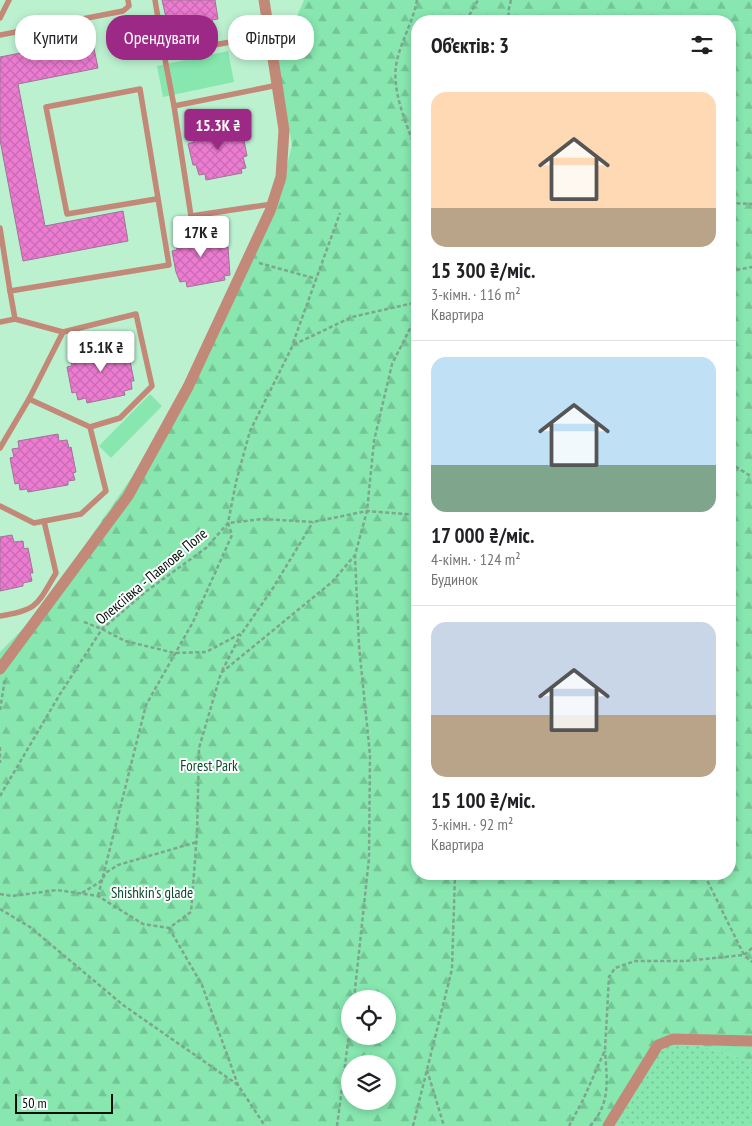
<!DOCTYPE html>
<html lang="uk">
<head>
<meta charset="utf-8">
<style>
  :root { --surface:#fff; --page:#f6f6f6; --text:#202124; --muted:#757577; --line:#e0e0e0; --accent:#9c2985 }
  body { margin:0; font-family:"PT Sans Narrow",sans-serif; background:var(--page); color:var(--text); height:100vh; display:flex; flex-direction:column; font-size:19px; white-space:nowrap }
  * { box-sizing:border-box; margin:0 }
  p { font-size:16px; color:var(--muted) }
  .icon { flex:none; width:28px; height:28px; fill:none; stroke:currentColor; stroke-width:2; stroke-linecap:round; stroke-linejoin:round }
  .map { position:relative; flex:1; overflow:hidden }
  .side { position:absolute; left:411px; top:15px; width:325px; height:865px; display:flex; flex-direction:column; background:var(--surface); border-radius:20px; box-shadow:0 2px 8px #0003 }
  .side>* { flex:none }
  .top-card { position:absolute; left:15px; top:15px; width:321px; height:45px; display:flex; gap:10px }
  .tools { position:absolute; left:341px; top:990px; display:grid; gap:10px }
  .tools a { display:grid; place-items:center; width:55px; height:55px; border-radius:50%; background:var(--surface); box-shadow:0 2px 8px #0003; font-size:25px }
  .scale { position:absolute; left:15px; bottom:12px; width:98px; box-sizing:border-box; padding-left:5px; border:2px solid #001107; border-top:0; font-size:14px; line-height:18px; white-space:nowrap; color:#001107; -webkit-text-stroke:4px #fff; paint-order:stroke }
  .price { position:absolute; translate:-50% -42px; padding:0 11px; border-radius:5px; background:#fff; color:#222; font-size:16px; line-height:32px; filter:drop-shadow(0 1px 2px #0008) }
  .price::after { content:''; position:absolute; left:50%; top:30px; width:15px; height:11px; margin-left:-8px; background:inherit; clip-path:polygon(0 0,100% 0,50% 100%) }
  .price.current { background:var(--accent); color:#fff }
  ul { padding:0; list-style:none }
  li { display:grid; align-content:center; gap:10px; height:265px; padding:0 20px }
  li+li { border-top:1px solid var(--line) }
  li span { display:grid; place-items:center; height:155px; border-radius:15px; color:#555 }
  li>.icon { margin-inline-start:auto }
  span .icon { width:90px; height:90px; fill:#fffc; stroke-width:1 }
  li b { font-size:21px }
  h2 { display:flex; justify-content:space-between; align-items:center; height:60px; padding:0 20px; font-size:21px }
  .chip { padding:0 18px; border-radius:20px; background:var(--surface); box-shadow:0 2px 8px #0003; font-size:18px; line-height:45px }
  .chip.current { background:var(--accent); color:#fff }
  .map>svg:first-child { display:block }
  .green { fill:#87e7af }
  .forest { fill:url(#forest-firs); fill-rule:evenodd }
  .garden { fill:url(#garden-dots) }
  .building { fill:url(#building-cross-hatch); stroke:#a07494 }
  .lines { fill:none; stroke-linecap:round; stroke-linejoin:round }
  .path { stroke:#7da68d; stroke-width:2.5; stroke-dasharray:4 2.5; stroke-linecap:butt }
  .service { stroke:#c38978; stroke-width:5.5 }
  .minor { stroke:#c38978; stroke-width:11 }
  .labels { text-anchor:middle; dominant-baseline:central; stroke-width:4; stroke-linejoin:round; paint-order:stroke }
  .street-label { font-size:15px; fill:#001107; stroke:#fff }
  .park-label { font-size:15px; fill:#0c4b2d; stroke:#fff }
</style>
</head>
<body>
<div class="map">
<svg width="752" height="1126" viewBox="0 0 752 1126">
  <defs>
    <pattern id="forest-firs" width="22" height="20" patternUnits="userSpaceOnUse" patternTransform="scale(1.25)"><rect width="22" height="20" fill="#87e7af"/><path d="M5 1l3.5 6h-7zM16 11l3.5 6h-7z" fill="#73c595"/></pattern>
    <pattern id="garden-dots" width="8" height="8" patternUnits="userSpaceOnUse" patternTransform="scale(1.25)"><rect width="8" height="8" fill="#87e7af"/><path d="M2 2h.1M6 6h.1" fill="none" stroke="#73c595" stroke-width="1.8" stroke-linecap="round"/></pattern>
    <pattern id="building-cross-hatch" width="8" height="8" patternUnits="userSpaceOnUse" patternTransform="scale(1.25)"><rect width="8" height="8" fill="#ec7cd1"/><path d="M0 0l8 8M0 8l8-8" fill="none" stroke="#c96ab2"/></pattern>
  </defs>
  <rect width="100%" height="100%" fill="#bcf1d0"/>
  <g class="green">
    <path d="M228,51l6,31 -71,15 -6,-31z"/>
    <path d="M150,394l12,12 -51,52 -12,-12z"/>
  </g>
  <path class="forest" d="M304,0h448v1062l-83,-26 -54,90h-615v-474l39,-40 132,-192 113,-243 8,-32 -15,-84zM418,21h312v853h-312zM350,999h38v37h-38zM350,1064h38v37h-38z"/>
  <path class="garden" d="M669,1036l83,26v64h-137z"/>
  <g class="building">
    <path d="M162,0h53l3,19 -6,1 1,4 -38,7 -1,-6 -6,1z"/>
    <path d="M92,39l6,29 -80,16 27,142 78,-15 5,30 -105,20 -23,-121v-83z"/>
    <path d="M227,121l1,6 7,-2 2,9 3,-1 4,7 3,16 -4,1 3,11 -5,1 1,4 -36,7 -1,-6 -6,1 -3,-10h-3l-5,-21 6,-2 -2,-8 8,-2 -1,-5z"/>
    <path d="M214,229l1,4 4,-1 1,9h4l2,6h2l2,28 -6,1 1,4 -38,7 -1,-6 -6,1 -4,-10 -4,-21 5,-1 -1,-10 7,-1 -1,-4z"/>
    <path d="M116,343l1,7 8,-2 2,8h2l5,25h-3l1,8 -8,2 1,4 -38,8 -1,-5 -8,2 -2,-8 -4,1 -5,-26 5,-1 -1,-8 6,-1 -1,-7z"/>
    <path d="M58,434l1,7 8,-1 2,8 2,-1 5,25 -3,1 2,7 -7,1v4l-40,7 -1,-3 -7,1 -1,-7 -4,1 -5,-26 4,-1 -2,-8 7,-1 -1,-7z"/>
    <path d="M12,535l2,7 9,-1 1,8 4,-1 5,25h-3l2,8 -9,2v3l-23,5v-54z"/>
  </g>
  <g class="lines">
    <g class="path">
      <path d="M417,0c-4,23 -18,44 -21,66 -4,29 13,63 22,90"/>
      <path d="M511,0l-3,12 3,9"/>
      <path d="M466,21l12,-21"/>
      <path d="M730,203l22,1"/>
      <path d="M173,233l7,-1 -2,-8 5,-1 1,8 9,-1 -1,-6"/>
      <path d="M259,263l58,16"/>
      <path d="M730,271l22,-4"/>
      <path d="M293,343l47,-130"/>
      <path d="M730,463l22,14"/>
      <path d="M84,622l18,7 23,12 50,12 31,-1 36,-19 31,-45 40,-66"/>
      <path d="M222,671l19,-37"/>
      <path d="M0,710l5,-31"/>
      <path d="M0,747v16"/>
      <path d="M0,796l60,-102 42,-65 46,-39 58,-42 22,-25 8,-41 14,-51 43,-86 59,-28 66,-15"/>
      <path d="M82,893l18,-11 7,-10 11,-7 79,-23"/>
      <path d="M0,894l12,2 45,-6 41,6 45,28 26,4 22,-16 6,-78 2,-86 22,-75 111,-91 23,-27 12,-44 7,-70 18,-77 26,-51"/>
      <path d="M98,896l48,-191 47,-83 39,-87 -4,-12 35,-4 50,3 54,-11 51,4"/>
      <path d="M0,909l30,18 93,78 115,80"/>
      <path d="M169,928l33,57 36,100 27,41"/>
      <path d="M752,948l-8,7 8,7"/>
      <path d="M354,999l15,-141 1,-103 -11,-109 -4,-90"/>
      <path d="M427,1070l17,56"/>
      <path d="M337,1126l13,-99"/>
      <path d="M413,1126l39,-157 3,-95"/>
      <path d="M569,1126l14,-26 22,-50 4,-73 6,-9 20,-7h50l59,-6 -40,-81"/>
      <path d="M590,1126c21,-23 17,-46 15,-75"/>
    </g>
    <g class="service">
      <path d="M155,0l9,54"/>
      <path d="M0,18l9,-18"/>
      <path d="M0,35l123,-24 6,-5 -1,-6"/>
      <path d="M269,35l-105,19 10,52 104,-21"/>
      <path d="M174,106l17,110 81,-12"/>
      <path d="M0,228l10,63"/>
      <path d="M15,319l48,13 73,-18 16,72 -32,32 -30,9 -61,-28"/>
      <path d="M0,322l15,-3 -5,-28 159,-26 -29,-176 -94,18 21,107 89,-15"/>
      <path d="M0,448l29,-49 34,-67"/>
      <path d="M0,506l34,17 47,-9 25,-23 -16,-64"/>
      <path d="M0,616c38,-6 37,-11 56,-43l-12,-52"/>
    </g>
    <g class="minor">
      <path d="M0,669l128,-173 60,-109 82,-176 11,-34 3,-47 -20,-130"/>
      <path d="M608,1126l50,-81 15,-6 79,2"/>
    </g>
  </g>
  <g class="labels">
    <g class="street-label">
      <text transform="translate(151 576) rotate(-40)">Олексіївка - Павлове Поле</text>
    </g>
    <g class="park-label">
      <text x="209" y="765">Forest Park</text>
      <text x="152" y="892">Shishkin’s glade</text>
    </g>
  </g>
</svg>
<div class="tools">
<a><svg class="icon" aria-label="locate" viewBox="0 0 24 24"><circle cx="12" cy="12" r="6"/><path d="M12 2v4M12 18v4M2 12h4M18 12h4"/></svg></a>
<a><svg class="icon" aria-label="layers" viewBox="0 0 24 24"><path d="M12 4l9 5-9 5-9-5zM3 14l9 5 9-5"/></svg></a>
</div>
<div class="scale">50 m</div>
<b class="price current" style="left:218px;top:151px">15.3K ₴</b>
<b class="price" style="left:201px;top:258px">17K ₴</b>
<b class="price" style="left:101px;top:373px">15.1K ₴</b>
<div class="top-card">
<a class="chip">Купити</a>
<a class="chip current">Орендувати</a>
<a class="chip">Фільтри</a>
</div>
<section class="side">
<h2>Об’єктів: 3<svg class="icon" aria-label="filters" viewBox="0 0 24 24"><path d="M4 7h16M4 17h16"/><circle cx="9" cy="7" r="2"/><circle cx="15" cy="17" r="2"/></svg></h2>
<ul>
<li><span style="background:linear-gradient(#ffd9b3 75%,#b9a48a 0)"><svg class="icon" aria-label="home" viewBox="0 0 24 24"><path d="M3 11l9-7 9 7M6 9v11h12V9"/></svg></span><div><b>15 300 ₴/міс.</b><p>3-кімн. · 116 m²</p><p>Квартира</p></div></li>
<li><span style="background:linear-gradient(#bfe0f5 70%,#7fa58c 0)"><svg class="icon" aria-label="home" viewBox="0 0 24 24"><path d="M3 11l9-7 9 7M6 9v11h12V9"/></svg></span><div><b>17 000 ₴/міс.</b><p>4-кімн. · 124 m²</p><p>Будинок</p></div></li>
<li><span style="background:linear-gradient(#c9d6e8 60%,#b9a48a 0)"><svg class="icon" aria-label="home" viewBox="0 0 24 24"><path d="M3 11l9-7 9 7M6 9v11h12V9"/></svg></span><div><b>15 100 ₴/міс.</b><p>3-кімн. · 92 m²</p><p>Квартира</p></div></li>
</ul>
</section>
</div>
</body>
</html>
